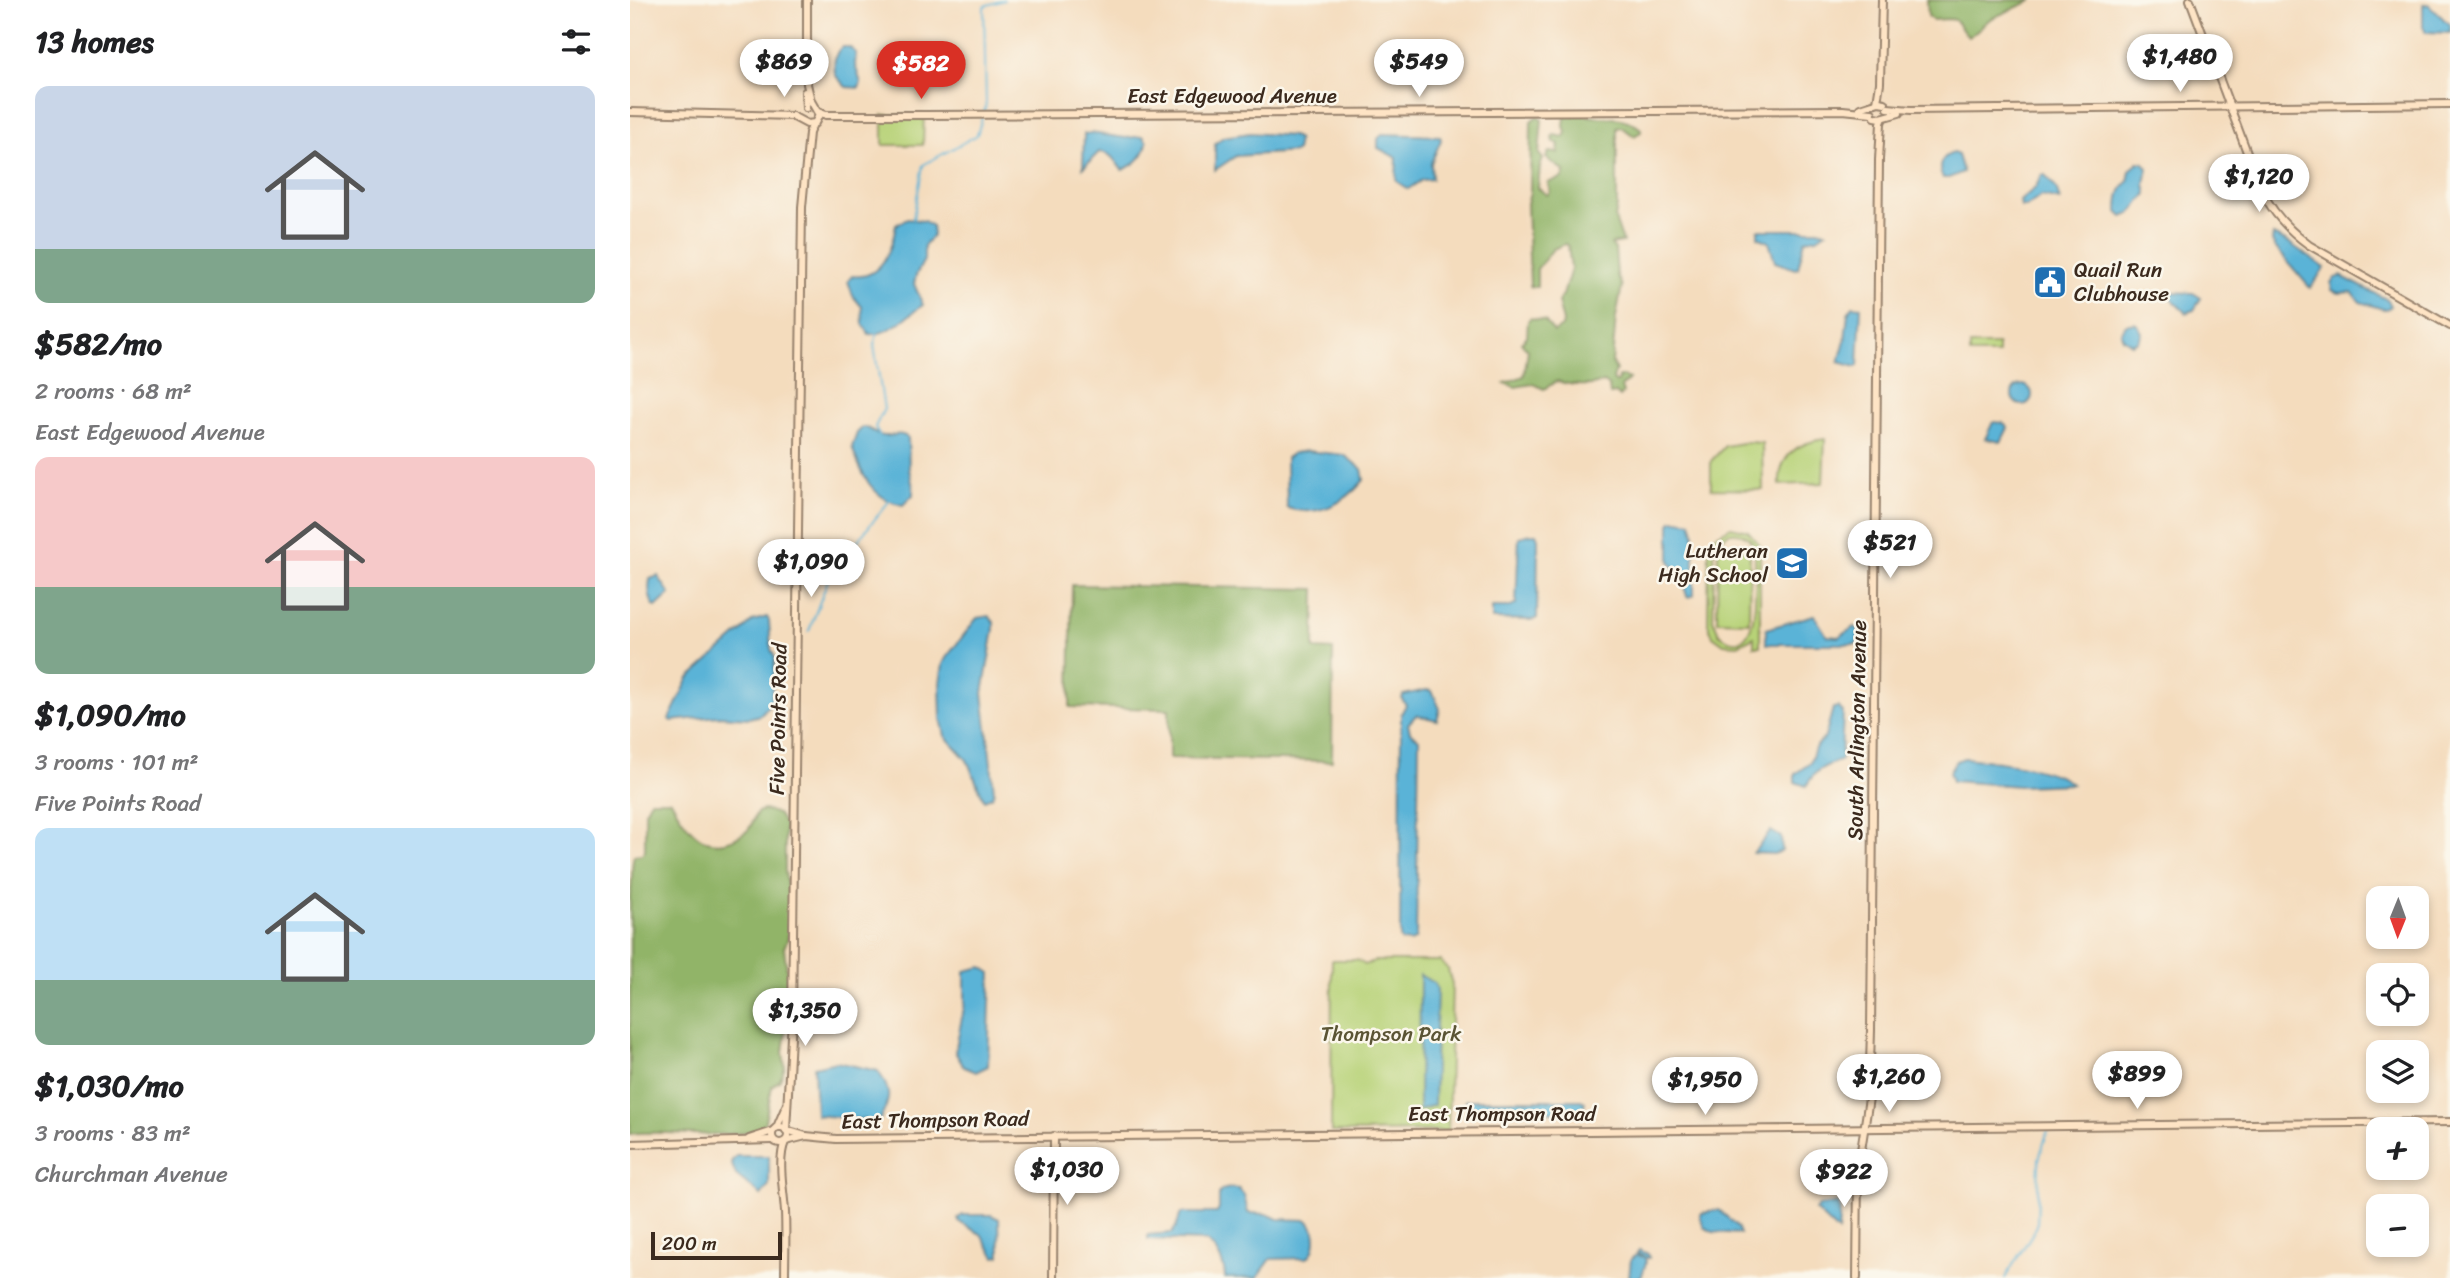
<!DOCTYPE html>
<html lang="en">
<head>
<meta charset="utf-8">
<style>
  :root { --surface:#fff; --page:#f2f2f2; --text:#202124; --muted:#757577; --accent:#d93025 }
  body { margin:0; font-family:Sriracha,sans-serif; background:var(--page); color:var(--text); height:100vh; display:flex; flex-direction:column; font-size:26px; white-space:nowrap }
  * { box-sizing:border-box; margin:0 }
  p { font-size:23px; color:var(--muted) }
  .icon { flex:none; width:38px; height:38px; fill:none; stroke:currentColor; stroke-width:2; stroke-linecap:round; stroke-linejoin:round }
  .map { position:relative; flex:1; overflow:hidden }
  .side { display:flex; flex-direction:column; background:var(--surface); width:630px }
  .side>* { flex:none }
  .needle { width:46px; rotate:181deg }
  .tools { position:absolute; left:1736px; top:886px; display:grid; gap:14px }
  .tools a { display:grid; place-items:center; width:63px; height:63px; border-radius:14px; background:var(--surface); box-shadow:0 4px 10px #0003; font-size:35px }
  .scale { position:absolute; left:21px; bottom:18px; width:131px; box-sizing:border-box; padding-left:7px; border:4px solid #3b2a1e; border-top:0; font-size:19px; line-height:24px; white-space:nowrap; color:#3b2a1e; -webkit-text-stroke:5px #fbf7ec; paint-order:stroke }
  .price { position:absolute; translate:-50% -60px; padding:0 16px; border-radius:24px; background:#fff; color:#222; font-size:23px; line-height:46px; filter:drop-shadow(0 2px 4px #0008) }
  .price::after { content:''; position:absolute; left:50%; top:42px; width:21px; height:16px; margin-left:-10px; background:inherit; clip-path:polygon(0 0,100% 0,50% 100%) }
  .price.selected { background:var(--accent); color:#fff }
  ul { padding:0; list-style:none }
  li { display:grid; align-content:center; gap:14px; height:371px; padding:0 35px }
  li span { display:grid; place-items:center; height:217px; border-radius:14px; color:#555 }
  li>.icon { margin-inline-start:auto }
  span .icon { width:126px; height:126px; fill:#fffc; stroke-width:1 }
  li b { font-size:30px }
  h2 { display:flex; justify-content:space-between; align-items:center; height:84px; padding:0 35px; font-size:30px }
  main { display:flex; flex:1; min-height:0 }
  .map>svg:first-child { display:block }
  .green { fill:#b7d277; stroke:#797e4a; stroke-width:2; fill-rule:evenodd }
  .forest { fill:#91b468; stroke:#666f43; stroke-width:2 }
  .water { fill:#5ab3d7; stroke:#4a6e7a; stroke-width:2 }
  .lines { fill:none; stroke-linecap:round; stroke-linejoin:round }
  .stream { stroke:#5ab3d7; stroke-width:2 }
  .secondary-casing { stroke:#98836e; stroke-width:10 }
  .secondary { stroke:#fee4c5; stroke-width:6 }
  .labels { text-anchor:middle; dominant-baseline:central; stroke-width:5; stroke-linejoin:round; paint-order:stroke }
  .street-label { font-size:21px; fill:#3b2a1e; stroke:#fbf7ec }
  .poi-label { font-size:21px; fill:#3b2a1e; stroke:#fbf7ec; text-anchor:start }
  .park-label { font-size:21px; fill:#5a5434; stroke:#fbf7ec }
</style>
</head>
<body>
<main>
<section class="side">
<h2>13 homes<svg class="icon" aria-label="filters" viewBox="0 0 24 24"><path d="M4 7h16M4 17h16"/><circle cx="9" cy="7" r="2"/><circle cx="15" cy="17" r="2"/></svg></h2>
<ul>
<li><span style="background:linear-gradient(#c9d6e8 75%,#7fa58c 0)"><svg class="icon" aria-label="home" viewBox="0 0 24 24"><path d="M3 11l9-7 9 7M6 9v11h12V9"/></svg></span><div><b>$582/mo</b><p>2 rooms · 68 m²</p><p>East Edgewood Avenue</p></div></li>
<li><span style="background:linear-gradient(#f6c9c9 60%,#7fa58c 0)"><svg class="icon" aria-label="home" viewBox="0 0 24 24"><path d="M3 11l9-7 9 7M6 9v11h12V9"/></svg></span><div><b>$1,090/mo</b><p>3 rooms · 101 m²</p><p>Five Points Road</p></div></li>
<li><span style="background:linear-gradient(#bfe0f5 70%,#7fa58c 0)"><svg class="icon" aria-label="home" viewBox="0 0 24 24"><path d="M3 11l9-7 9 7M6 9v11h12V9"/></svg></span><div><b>$1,030/mo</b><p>3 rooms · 83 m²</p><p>Churchman Avenue</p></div></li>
</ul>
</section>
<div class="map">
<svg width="1820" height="1278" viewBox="0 0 1820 1278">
  <rect width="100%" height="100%" fill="#fbf7ec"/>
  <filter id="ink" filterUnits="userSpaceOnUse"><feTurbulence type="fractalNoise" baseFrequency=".0143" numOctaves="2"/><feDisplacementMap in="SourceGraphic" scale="14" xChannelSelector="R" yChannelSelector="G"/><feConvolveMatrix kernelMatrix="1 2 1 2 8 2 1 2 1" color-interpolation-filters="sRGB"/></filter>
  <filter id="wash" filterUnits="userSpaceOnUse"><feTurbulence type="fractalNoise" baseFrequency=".00686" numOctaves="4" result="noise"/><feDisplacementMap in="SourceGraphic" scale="28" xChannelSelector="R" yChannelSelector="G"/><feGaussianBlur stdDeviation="1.57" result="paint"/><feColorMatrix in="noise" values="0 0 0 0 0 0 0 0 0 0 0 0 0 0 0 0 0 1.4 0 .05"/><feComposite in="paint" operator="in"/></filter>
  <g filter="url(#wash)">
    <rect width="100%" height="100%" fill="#f4dcbd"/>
    <g class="green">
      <path d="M253,115h41l-1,30h-40z"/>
      <rect x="1340" y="345" width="28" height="9"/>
      <path d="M1195,439l-2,44 -43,2c-2,-29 18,-43 45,-46z"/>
      <path d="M1118,442l14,1 1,47 -52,-1v-28l14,-15z"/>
      <path d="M1101,527l17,4 12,14v101h-6v-9l-16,8 -14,-1 -11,-8 -5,-12 1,-76 6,-12zM1099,533c15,-2 25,6 26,21 0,20 9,114 -36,80l-6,-15 1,-69 4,-9z"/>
      <path d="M1088,549l32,1 -1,72 -32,-1z"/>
      <path d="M702,960h25l8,5 10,-4h65l8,8 4,16 -4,146 -117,1z"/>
    </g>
    <g class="forest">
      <path d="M1297,0h106l-43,19 -21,18 -6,-6 -8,-11 -7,-1 -16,1 -4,-4z"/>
      <path d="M950,114c21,7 42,-2 61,15v3l-7,4 -12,-9 -5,1v78l-2,13 8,23 -12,2 4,5 2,26 5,11 -6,31 -4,45 4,8 -3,9 2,3h3l1,-5 4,-1 6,3 -8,8 2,6 -3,4 -4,-4 -6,1 -1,-8 -6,-4c-12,5 -31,4 -46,-1l-13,8 -11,-5 -18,3 -10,-4 19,-7 4,-26 -7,-7 6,-7 1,-15 2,-3 15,3 9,11 8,-5 1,-5 -5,-20 5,-7 8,-26 -3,-23 -3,-2 -12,5 -16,20v18h-6l-1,-2 -3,-81 3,-11 1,-72 6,-5 5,4 -3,34 4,5 -3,8 -2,21 9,7 3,-3 -2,-9c7,-5 16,-1 16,-12l-18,-13 3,-6 9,1 1,-9 -6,-2 -1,-5 2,-2 10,2 2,-5 -2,-6 1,-9z"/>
      <path d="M442,585l243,4 -1,60 19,1 -1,111 -163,-3v-49l-99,-2z"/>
      <path d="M21,800h20c17,33 39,59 76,31 6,-5 6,-15 11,-19 6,-4 16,0 21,3l6,10v46l5,34 -2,33 -4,10 5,38 -4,23 1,21 -3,22 2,15 -5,13 -8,6 -8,40c-30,17 -99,2 -134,8v-238c4,-14 0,-28 4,-41l8,-1 3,-4v-39z"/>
    </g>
    <g class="water">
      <path d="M1798,4l22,21v8l-24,-1 -3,-5v-22z"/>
      <path d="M212,47h7l7,6 -1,12 6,18 -2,5 -13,-1 -11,-12c-1,-10 -2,-21 7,-28z"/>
      <path d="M461,133l35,5 17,-2 4,6c-2,14 -12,23 -25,28 -7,-9 -11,-18 -23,-18l-16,16 1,-34z"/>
      <path d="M620,133l42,3 6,3 -2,13 -60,4 -21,14v-26l8,-7z"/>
      <path d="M752,134l58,2 1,4 -10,23 1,16 -10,1 -14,9 -12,-8 1,-23 -19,-10v-9z"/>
      <path d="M1324,153l4,2 5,17 -14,6h-6c-7,-12 -1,-22 11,-25z"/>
      <path d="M1508,162l6,1 4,5 -3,16 2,10 -17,20 -7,3 -5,-5c0,-12 1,-23 10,-30l2,-11z"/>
      <path d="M1412,175h3l11,13 4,12 -19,-4 -15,11h-5l-1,-6 15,-13z"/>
      <path d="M277,219l17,2 8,5 1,9 -9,11v14l-8,15 -2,9 9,21c-15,10 -35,31 -54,29l-6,-10 -1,-17 -9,-11 -5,-15 4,-5c29,4 40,-26 44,-51z"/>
      <path d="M1128,230h59l9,2 -9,6 -12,2 -7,28 -3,1 -20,-7 -6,-20 -11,-5z"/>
      <path d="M1643,235l15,7 37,26 -15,20 -35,-41 -3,-6z"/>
      <path d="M1711,276l47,24 3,6 -4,3h-4l-23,-7 -8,-10 -14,1 -6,-3 -1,-7 4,-5z"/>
      <path d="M1537,292l26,1 8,5 -7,12 -8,3 -19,-18z"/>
      <path d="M1223,306l8,1 -3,59 -2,1 -17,-5 6,-22 3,-27z"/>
      <path d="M1504,323l4,2 4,8 -4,8 -6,3 -9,-6 -2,-5 4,-8z"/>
      <circle cx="1392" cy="395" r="10"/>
      <path d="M1363,422l10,1 5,5 -7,14 -16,-3z"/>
      <path d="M233,427c7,1 10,5 16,8 11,4 19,-5 29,3l1,31 4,18v8l-10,10c-30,-5 -42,-31 -51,-58l5,-14z"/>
      <path d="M677,451l37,4 18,14 2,11c-19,23 -46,38 -77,28l-1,-50 7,-5z"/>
      <path d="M1049,520l12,2 3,10v63l-4,2 -3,-1 -5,-16 -12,-19v-36l1,-4z"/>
      <path d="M901,534h5l2,5 -1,79 -4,2 -41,-1v-12h19l5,-3 3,-67z"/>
      <path d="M28,576l12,18 -14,13c-7,-5 -8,-19 -6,-28z"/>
      <path d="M1184,615l13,21 11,1 17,-10 3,2v11l-2,4h-90v-15z"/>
      <path d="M359,616l5,6v7l-11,64 11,98 -2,6 -8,3 -17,-40 -22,-24 -4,-18 -1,-35 3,-19 3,-6 31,-40z"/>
      <path d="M137,617l2,4 2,28 4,9 -4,45 -11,12 -11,3 -30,-2 -48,5 -2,-2 20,-41 64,-57z"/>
      <path d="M796,690l6,1 8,18 -3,11 -21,-5 -8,9 2,8 9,7 -3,199 -5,4 -9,-1 -2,-3 1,-224 5,-9 -4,-6 1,-4z"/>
      <path d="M1208,707l5,5 -2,48c-20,8 -24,8 -35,26l-11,-4v-8l15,-11 5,-15 10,-11 8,-29z"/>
      <path d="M1334,758c28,3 86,8 108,26l-53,2 -67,-5 -3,-9 7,-11z"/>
      <path d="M1141,831l10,6 1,14 -8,3 -21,-1z"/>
      <path d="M352,967l9,6 -3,93 -12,6 -12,-5 -9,-15 10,-49v-32z"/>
      <path d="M790,975l15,9 2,5 -3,116 -15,5z"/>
      <path d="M206,1062l42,9c14,21 13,28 1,50l-63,-6 -2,-48z"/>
      <path d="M836,1100h115l4,2 -3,8 -6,2 -100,-1 -11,-6z"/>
      <path d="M106,1156h33v29l-8,10 -25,-20 -5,-13z"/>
      <path d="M600,1188l9,1 5,6 4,18 19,1 11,5 30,1c9,10 10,29 -1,38l-36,1 -14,19h-32c0,-14 -8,-29 -19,-37l-58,-2v-4l24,-2 4,-6 5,-14h36l2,-4v-15l3,-4z"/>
      <path d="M1208,1203l2,5 -2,24 -23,-22 4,-4z"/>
      <path d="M1089,1210l18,16 3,8 -27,-2 -9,-5 -4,-11 2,-3z"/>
      <path d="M333,1215h28l8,4 1,37 -5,1 -14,-23 -22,-12 -1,-4z"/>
      <path d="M1009,1250l9,4 1,4h-4l1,5 -5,15h-12l2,-19 5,-4 9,2 -8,-4z"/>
    </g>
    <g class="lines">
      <g class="stream">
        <path d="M354,113l2,-10 -2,-97 20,-6"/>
        <path d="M283,219l10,-54 54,-30 5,-17"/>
        <path d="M248,331l-4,14 10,64 -9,18 5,10"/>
        <path d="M179,631l20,-54 61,-77"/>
        <path d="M1375,1278l32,-52 2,-67 9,-29"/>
      </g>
    </g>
  </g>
  <g filter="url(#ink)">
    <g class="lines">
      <g class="secondary-casing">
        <g id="secondary">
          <path d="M1560,0l70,187c11,24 27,42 49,58l141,81"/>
          <path d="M175,92l1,16"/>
          <path d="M1247,102l3,-19 2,-83"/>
          <path d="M1230,108l19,-6 6,1"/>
          <path d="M1258,108l23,2 539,-6"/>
          <path d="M0,112l162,4 15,8 8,-1 4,-8 -8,-14 -4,-17v-84"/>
          <path d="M188,112l8,3h98l919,-5 29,3"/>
          <path d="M1245,117l6,1 18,-5"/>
          <circle cx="150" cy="1135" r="8"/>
          <path d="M147,1127l9,-21"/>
          <path d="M156,1130l6,-112 10,-811 7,-74 4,-9"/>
          <path d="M156,1130l20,6"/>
          <path d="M119,1139l24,-8"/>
          <path d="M156,1141l20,-5 30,3 1614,-17"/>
          <path d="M0,1144l143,-4"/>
          <path d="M155,1278c0,-22 1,-44 0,-66 -1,-20 -8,-52 0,-70"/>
          <path d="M423,1278l1,-142"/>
          <path d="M1227,1278l1,-108 11,-72 2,-68 8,-870 2,-37 2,-5"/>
        </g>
      </g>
      <use href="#secondary" class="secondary"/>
    </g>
  </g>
  <defs>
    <g id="civic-square" transform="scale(1.75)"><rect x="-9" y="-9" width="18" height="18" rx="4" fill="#1f6fb2" stroke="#fbf7ec"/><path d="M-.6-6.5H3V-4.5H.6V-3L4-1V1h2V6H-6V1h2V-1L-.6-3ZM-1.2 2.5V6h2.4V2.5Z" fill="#fff"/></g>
    <g id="school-square" transform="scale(1.75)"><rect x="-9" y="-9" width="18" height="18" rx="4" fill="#1f6fb2" stroke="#fbf7ec"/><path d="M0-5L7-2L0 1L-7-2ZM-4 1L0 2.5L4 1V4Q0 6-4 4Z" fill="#fff"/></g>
  </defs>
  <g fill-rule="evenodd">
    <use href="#civic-square" x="1420" y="282"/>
    <use href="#school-square" x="1162" y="563"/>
  </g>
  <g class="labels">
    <g class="street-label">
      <text x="602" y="96">East Edgewood Avenue</text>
      <text transform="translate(148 719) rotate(-89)">Five Points Road</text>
      <text transform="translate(1227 730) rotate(-89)">South Arlington Avenue</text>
      <text x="872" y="1114">East Thompson Road</text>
      <text transform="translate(305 1120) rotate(-1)">East Thompson Road</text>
    </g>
    <g class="poi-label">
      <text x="1444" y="270">Quail Run<tspan x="1444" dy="24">Clubhouse</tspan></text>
      <text x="1138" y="551" text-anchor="end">Lutheran<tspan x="1138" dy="24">High School</tspan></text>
    </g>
    <g class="park-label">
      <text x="761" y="1034">Thompson Park</text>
    </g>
  </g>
</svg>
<div class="tools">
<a><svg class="needle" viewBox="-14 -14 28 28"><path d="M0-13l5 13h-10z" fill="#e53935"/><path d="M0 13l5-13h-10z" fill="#757577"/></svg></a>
<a><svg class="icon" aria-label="locate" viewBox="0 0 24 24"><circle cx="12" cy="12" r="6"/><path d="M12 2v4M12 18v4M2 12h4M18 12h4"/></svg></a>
<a><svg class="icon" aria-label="layers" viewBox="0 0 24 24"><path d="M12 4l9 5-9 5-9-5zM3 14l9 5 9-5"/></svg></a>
<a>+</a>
<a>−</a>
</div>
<div class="scale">200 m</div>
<b class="price" style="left:1550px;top:94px">$1,480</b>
<b class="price" style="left:154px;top:99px">$869</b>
<b class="price" style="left:789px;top:99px">$549</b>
<b class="price selected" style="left:291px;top:101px">$582</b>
<b class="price" style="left:1629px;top:214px">$1,120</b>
<b class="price" style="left:1260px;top:580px">$521</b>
<b class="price" style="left:181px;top:599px">$1,090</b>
<b class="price" style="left:175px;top:1048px">$1,350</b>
<b class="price" style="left:1507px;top:1111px">$899</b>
<b class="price" style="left:1259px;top:1114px">$1,260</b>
<b class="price" style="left:1075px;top:1117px">$1,950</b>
<b class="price" style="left:437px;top:1207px">$1,030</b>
<b class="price" style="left:1214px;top:1209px">$922</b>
</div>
</main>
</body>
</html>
